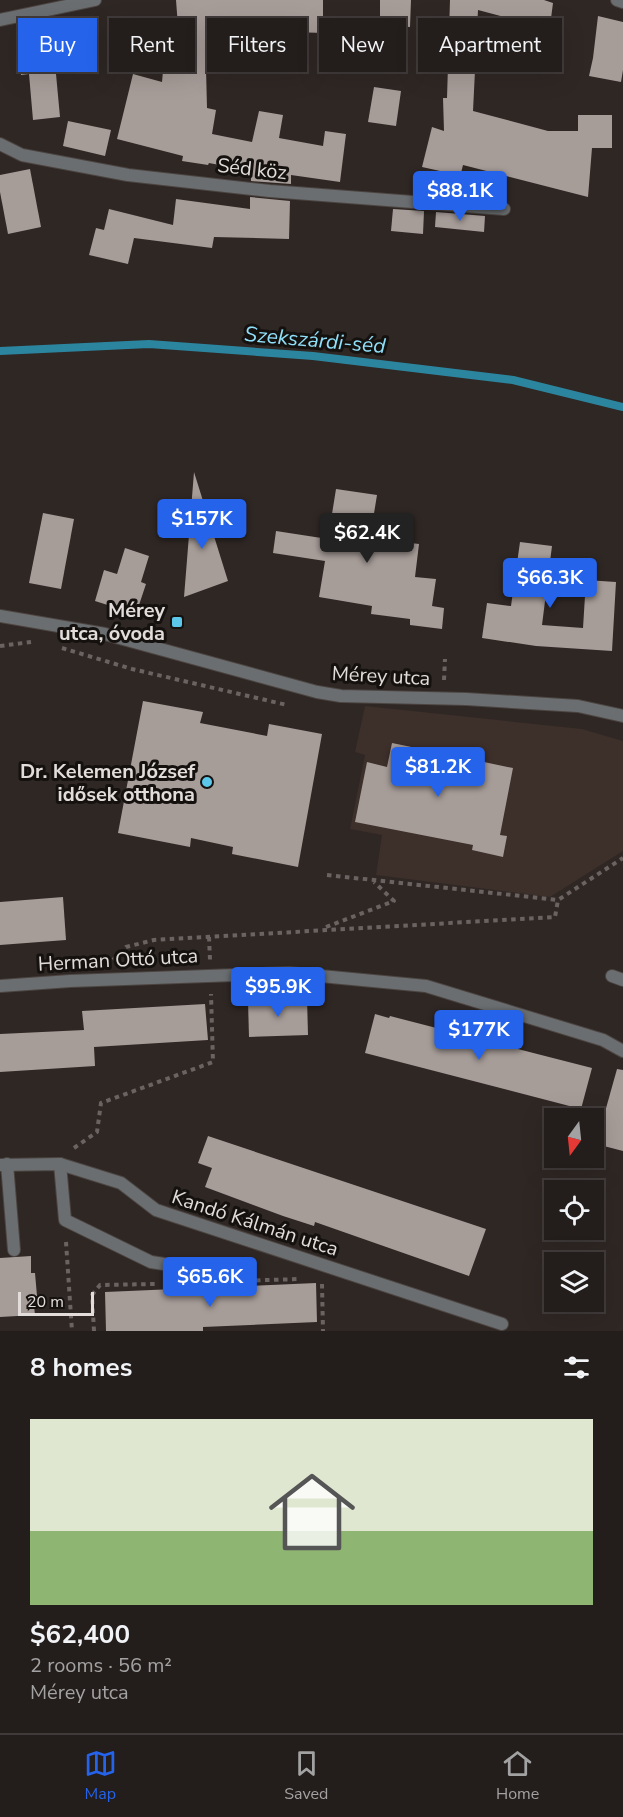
<!DOCTYPE html>
<html lang="en">
<head>
<meta charset="utf-8">
<style>
  :root { --surface:#231d1b; --page:#2b2624; --text:#f1f3f6; --muted:#a3a2a3; --line:#403b3a; --accent:#2563eb }
  body { margin:0; font-family:"Nunito Sans",sans-serif; background:var(--page); color:var(--text); height:100vh; display:flex; flex-direction:column; font-size:22px; white-space:nowrap }
  * { box-sizing:border-box; margin:0 }
  p { font-size:20px; color:var(--muted) }
  .icon { flex:none; width:33px; height:33px; fill:none; stroke:currentColor; stroke-width:2; stroke-linecap:round; stroke-linejoin:round }
  .map { position:relative; height:1331px; overflow:hidden }
  .side { display:flex; flex-direction:column; background:var(--surface); flex:1 }
  .side>* { flex:none }
  .top-card { position:absolute; left:18px; top:18px; width:588px; height:54px; display:flex; gap:12px }
  .needle { width:39px; rotate:195deg }
  .controls { position:absolute; left:544px; top:1108px; display:grid; gap:12px }
  .controls a { display:grid; place-items:center; width:60px; height:60px; border-radius:0px; background:var(--surface); box-shadow:0 6px 24px #0002,0 0 0 2px var(--line); font-size:30px }
  .scale { position:absolute; left:18px; bottom:15px; width:76px; box-sizing:border-box; padding-left:6px; border:3px solid #e2dddb; border-top:0; font-size:16px; line-height:21px; white-space:nowrap; color:#e2dddb; -webkit-text-stroke:4px #14110f; paint-order:stroke }
  .price { position:absolute; translate:-50% -51px; padding:0 14px; border-radius:6px; background:var(--accent); color:#fff; font-size:20px; line-height:39px; filter:drop-shadow(0 2px 3px #0008) }
  .price::after { content:''; position:absolute; left:50%; top:36px; width:18px; height:14px; margin-left:-9px; background:inherit; clip-path:polygon(0 0,100% 0,50% 100%) }
  .price.on { background:#222; color:#fff }
  ul { padding:0; list-style:none }
  li { display:grid; align-content:center; gap:12px; height:318px; padding:0 30px }
  li+li { border-top:2px solid var(--line) }
  li span { display:grid; place-items:center; height:186px; border-radius:0px; color:#555 }
  li>.icon { margin-inline-start:auto }
  span .icon { width:108px; height:108px; fill:#fffc; stroke-width:1 }
  li b { font-size:26px }
  h2 { display:flex; justify-content:space-between; align-items:center; height:72px; padding:0 30px; font-size:26px }
  .pill { padding:0 21px; border-radius:0px; background:var(--surface); box-shadow:0 6px 24px #0002,0 0 0 2px var(--line); font-size:21px; line-height:54px }
  .pill.on { background:var(--accent); color:#fff }
  .tabs { display:flex; justify-content:space-around; align-items:center; height:84px; border-top:2px solid var(--line); background:var(--surface); font-size:16px; color:var(--muted) }
  .tabs a { display:grid; justify-items:center; gap:3px }
  .tabs .on { color:var(--accent) }
  .map>svg:first-child { display:block }
  .built { fill:#3d2f2a }
  .lines { fill:none; stroke-linecap:round; stroke-linejoin:round }
  .stream { stroke:#2c859f; stroke-width:8 }
  .building { fill:#a69c98 }
  .lane-casing { stroke:#4c4441; stroke-width:14 }
  .street-casing { stroke:#4c4441; stroke-width:14 }
  .path { stroke:#6a6361; stroke-width:4; stroke-dasharray:4.5 4.5; stroke-linecap:butt }
  .lane { stroke:#6a6e70; stroke-width:12 }
  .street { stroke:#6a6e70; stroke-width:12 }
  .poi-dot { fill:#5cc7e8; stroke:#14110f; stroke-width:2 }
  .labels { text-anchor:middle; dominant-baseline:central; stroke-width:6; stroke-linejoin:round; paint-order:stroke }
  .street-label { font-size:20px; fill:#e2dddb; stroke:#14110f }
  .poi-label { font-size:20px; font-weight:bold; fill:#e2dddb; stroke:#14110f; text-anchor:end }
  .water-label { font-size:21px; font-style:italic; fill:#91e0fa; stroke:#14110f }
</style>
</head>
<body>
<div class="map">
<svg width="623" height="1331" viewBox="0 0 623 1331">
  <rect width="100%" height="100%" fill="#2f2724"/>
  <path class="built" d="M365,706l217,23 41,12v110l-73,46 -174,-22 6,-40 -32,-6 15,-74 -10,-3z"/>
  <g class="lines">
    <path class="stream" d="M0,351l149,-7 164,12 200,24 110,27"/>
  </g>
  <g class="building">
    <path d="M176,0h147v33l-59,-2 -1,39 -57,-2 1,40 9,2 -4,24 40,8 7,-31 24,4 -4,23 44,8 2,-15 21,3 -6,48 -49,-7v9l-40,-3v-10l-42,-8 -1,2 -26,-4 1,-5 -66,-17 16,-65 29,8 2,-22 17,6z"/>
    <path d="M380,0h31l-1,27 -30,-1z"/>
    <path d="M450,0h94l9,3 -7,54 -28,-1 5,-34 -45,-12 -5,101 75,20h30v-16h34v33h-20l-4,49 -125,-32 -8,32 -17,-1 2,-25 -18,-4 10,-40 12,4 -1,-33h4z"/>
    <path d="M598,16l25,6v48l-2,12 -32,-6 4,-18z"/>
    <path d="M52,31l8,86 -27,3 -4,-46 -8,1 -3,-28 10,-1 -1,-13z"/>
    <path d="M374,87l27,4 -5,35 -28,-4z"/>
    <path d="M68,121l43,9 -6,26 -42,-10z"/>
    <path d="M30,169l11,58 -33,7 -8,-42v-17z"/>
    <path d="M250,197l40,4 -1,38 -75,-2 -2,11 -78,-10 -6,26 -39,-9 7,-27 8,2 5,-21 64,16 3,-26 74,10z"/>
    <path d="M393,209l31,2 -1,23 -32,-3z"/>
    <path d="M436,212l49,4 -1,16 -49,-5z"/>
    <path d="M194,472l34,109 -44,16 3,-37z"/>
    <path d="M336,489l41,6 -7,43 49,6 -4,33 21,2 -4,27 12,2 -2,21 -32,-4v-6l-39,-5 1,-8 -53,-9 6,-36 -52,-8 3,-22 52,8z"/>
    <path d="M43,513l31,6 -13,70 -32,-6z"/>
    <path d="M520,542l32,4 -10,79 41,3 3,-48 30,2 -4,69 -76,-5 -54,-8 5,-35 24,3z"/>
    <path d="M125,548l24,8 -8,26 5,2 -10,30 -41,-13 9,-31 13,4z"/>
    <path d="M143,701l60,11 -3,11 67,13 2,-12 53,10 -24,133 -66,-13 1,-7 -42,-9 -1,9 -72,-14z"/>
    <path d="M392,743l121,25 -13,67 7,1 -4,21 -31,-7 1,-5 -118,-23 12,-60 20,5z"/>
    <path d="M63,897l3,43 -66,5v-43z"/>
    <path d="M307,998l1,37 -59,2 -1,-36z"/>
    <path d="M205,1004l3,36 -114,7 1,19 -95,6v-38l84,-4 -2,-19z"/>
    <path d="M375,1014l14,4 1,-2 202,52 -11,41 -216,-56z"/>
    <path d="M617,1069l6,1v81l-27,-7z"/>
    <path d="M208,1136l278,93 -17,47 -154,-54 -1,4 -31,-10 -78,-29 7,-19 -14,-5z"/>
    <path d="M31,1256v17h4l2,23h-4l2,19 -35,2v-59z"/>
    <path d="M316,1283l1,39 -114,5v4h-97l-1,-39z"/>
  </g>
  <g class="lines">
    <g class="lane-casing">
      <g id="lane">
        <path d="M612,976l11,4"/>
        <path d="M7,1164l7,86"/>
        <path d="M60,1164l5,56 86,42 26,4h50"/>
      </g>
    </g>
    <g class="street-casing">
      <g id="street">
        <path d="M617,0l6,2"/>
        <path d="M0,20l95,-20"/>
        <path d="M0,144l22,11 106,20 142,16 234,18"/>
        <path d="M0,616l105,18 212,58 24,4 125,3 112,7 45,10"/>
        <path d="M0,986l70,-5 219,-8 137,13 177,54 20,11"/>
        <path d="M0,1165l60,-1 61,19 35,27 346,114"/>
      </g>
    </g>
    <g class="path">
      <path d="M0,646l31,-4"/>
      <path d="M62,648l70,21 155,36"/>
      <path d="M444,680l1,-21"/>
      <path d="M327,875l231,25"/>
      <path d="M326,927l68,-26 -20,-19"/>
      <path d="M209,937l1,23"/>
      <path d="M113,960l13,-13 28,-7 401,-23 3,-17 65,-42"/>
      <path d="M74,1148l23,-16 4,-29 112,-41 -2,-68"/>
      <path d="M66,1242l6,89"/>
      <path d="M238,1281l61,-2"/>
      <path d="M322,1284l1,47"/>
      <path d="M94,1331l-2,-36 8,-10 55,-1"/>
    </g>
    <use href="#lane" class="lane"/>
    <use href="#street" class="street"/>
  </g>
  <g class="poi-dot">
    <rect x="171" y="616" width="12" height="12" rx="3"/>
    <circle cx="207" cy="782" r="6"/>
  </g>
  <g class="labels">
    <g class="street-label">
      <text transform="translate(252 169) rotate(6)">Séd köz</text>
      <text transform="translate(381 676) rotate(3)">Mérey utca</text>
      <text transform="translate(118 960) rotate(-3)">Herman Ottó utca</text>
      <text transform="translate(255 1223) rotate(18)">Kandó Kálmán utca</text>
    </g>
    <g class="poi-label">
      <text x="165" y="610">Mérey<tspan x="165" dy="23">utca, óvoda</tspan></text>
      <text x="195" y="771">Dr. Kelemen József<tspan x="195" dy="23">idősek otthona</tspan></text>
    </g>
    <g class="water-label">
      <text transform="translate(315 340) rotate(5)">Szekszárdi-séd</text>
    </g>
  </g>
</svg>
<div class="controls">
<a><svg class="needle" viewBox="-14 -14 28 28"><path d="M0-13l5 13h-10z" fill="#e53935"/><path d="M0 13l5-13h-10z" fill="#a3a2a3"/></svg></a>
<a><svg class="icon" aria-label="locate" viewBox="0 0 24 24"><circle cx="12" cy="12" r="6"/><path d="M12 2v4M12 18v4M2 12h4M18 12h4"/></svg></a>
<a><svg class="icon" aria-label="layers" viewBox="0 0 24 24"><path d="M12 4l9 5-9 5-9-5zM3 14l9 5 9-5"/></svg></a>
</div>
<div class="scale">20 m</div>
<b class="price" style="left:460px;top:222px">$88.1K</b>
<b class="price" style="left:202px;top:550px">$157K</b>
<b class="price on" style="left:367px;top:564px">$62.4K</b>
<b class="price" style="left:550px;top:609px">$66.3K</b>
<b class="price" style="left:438px;top:798px">$81.2K</b>
<b class="price" style="left:278px;top:1018px">$95.9K</b>
<b class="price" style="left:479px;top:1061px">$177K</b>
<b class="price" style="left:210px;top:1308px">$65.6K</b>
<div class="top-card">
<a class="pill on">Buy</a>
<a class="pill">Rent</a>
<a class="pill">Filters</a>
<a class="pill">New</a>
<a class="pill">Apartment</a>
</div>
</div>
<section class="side">
<h2>8 homes<svg class="icon" aria-label="filters" viewBox="0 0 24 24"><path d="M4 7h16M4 17h16"/><circle cx="9" cy="7" r="2"/><circle cx="15" cy="17" r="2"/></svg></h2>
<ul>
<li><span style="background:linear-gradient(#dfe7d0 60%,#8fb573 0)"><svg class="icon" aria-label="home" viewBox="0 0 24 24"><path d="M3 11l9-7 9 7M6 9v11h12V9"/></svg></span><div><b>$62,400</b><p>2 rooms · 56 m²</p><p>Mérey utca</p></div></li>
</ul>
</section>
<nav class="tabs">
<a class="on"><svg class="icon" aria-label="map" viewBox="0 0 24 24"><path d="M3 6l6-2 6 2 6-2v14l-6 2-6-2-6 2zM9 4v14M15 6v14"/></svg>Map</a>
<a><svg class="icon" aria-label="saved" viewBox="0 0 24 24"><path d="M7 4h10v16l-5-4-5 4z"/></svg>Saved</a>
<a><svg class="icon" aria-label="home" viewBox="0 0 24 24"><path d="M3 11l9-7 9 7M6 9v11h12V9"/></svg>Home</a>
</nav>
</body>
</html>
